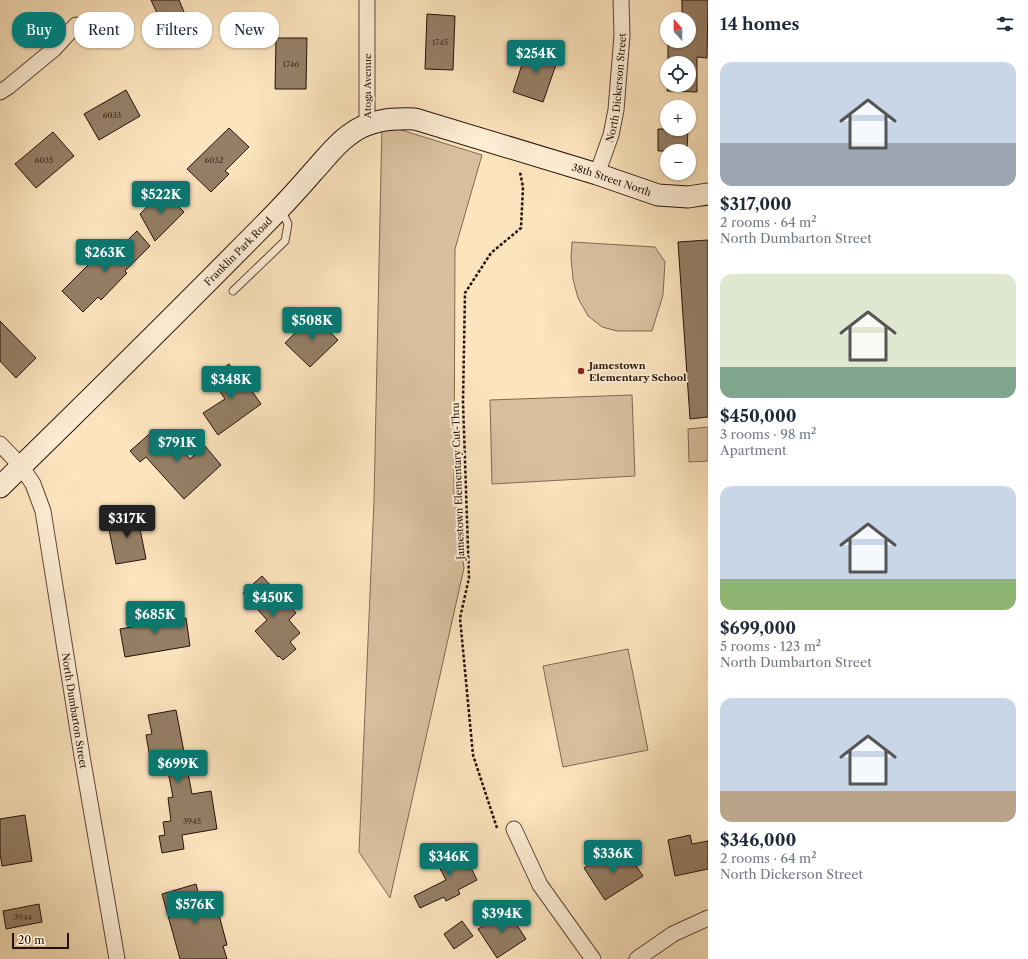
<!DOCTYPE html>
<html lang="en">
<head>
<meta charset="utf-8">
<style>
  :root { --surface:#fff; --page:#f2f2f3; --text:#1f2937; --muted:#747a83; --accent:#0f766e }
  body { margin:0; font-family:"Libre Caslon Text",serif; background:var(--page); color:var(--text); height:100vh; display:flex; flex-direction:column; font-size:15px; white-space:nowrap }
  * { box-sizing:border-box; margin:0 }
  p { font-size:13px; color:var(--muted) }
  .icon { flex:none; width:22px; height:22px; fill:none; stroke:currentColor; stroke-width:2; stroke-linecap:round; stroke-linejoin:round }
  .map { position:relative; flex:1; overflow:hidden }
  .sheet { display:flex; flex-direction:column; background:var(--surface); width:320px }
  .sheet>* { flex:none }
  .guide { position:absolute; left:12px; top:12px; width:380px; height:36px; display:flex; gap:8px }
  .needle { width:26px; rotate:339deg }
  .controls { position:absolute; left:660px; top:12px; display:grid; gap:8px }
  .controls a { display:grid; place-items:center; width:36px; height:36px; border-radius:50%; background:var(--surface); box-shadow:0 1px 3px #0004; font-size:20px }
  .scale { position:absolute; left:12px; bottom:10px; width:57px; box-sizing:border-box; padding-left:4px; border:2px solid #261109; border-top:0; font-size:11px; line-height:14px; white-space:nowrap; color:#261109; -webkit-text-stroke:3px #fdedd5; paint-order:stroke }
  .price { position:absolute; translate:-50% -34px; padding:0 9px; border-radius:4px; background:var(--accent); color:#fff; font-size:13px; line-height:26px; filter:drop-shadow(0 1px 2px #0008) }
  .price::after { content:''; position:absolute; left:50%; top:24px; width:12px; height:9px; margin-left:-6px; background:inherit; clip-path:polygon(0 0,100% 0,50% 100%) }
  .price.selected { background:#222; color:#fff }
  ul { padding:0; list-style:none }
  li { display:grid; align-content:center; gap:8px; height:212px; padding:0 12px }
  li span { display:grid; place-items:center; height:124px; border-radius:12px; color:#555 }
  li>.icon { margin-inline-start:auto }
  span .icon { width:72px; height:72px; fill:#fffc; stroke-width:1 }
  li b { font-size:17px }
  h2 { display:flex; justify-content:space-between; align-items:center; height:48px; padding:0 12px; font-size:17px }
  .tag { padding:0 14px; border-radius:16px; background:var(--surface); box-shadow:0 1px 3px #0004; font-size:14px; line-height:36px }
  .tag.selected { background:var(--accent); color:#fff }
  main { display:flex; flex:1; min-height:0 }
  .map>svg:first-child { display:block }
  .green { fill:#d8c09f; stroke:#7f6854 }
  .building { fill:#957f67; stroke:#261109 }
  .lines { fill:none; stroke-linecap:round; stroke-linejoin:round }
  .lane-casing { stroke:#5c4636; stroke-width:9 }
  .street-casing { stroke:#5c4636; stroke-width:17 }
  .secondary-casing { stroke:#261109; stroke-width:23 }
  .path { stroke:#261109; stroke-width:2.5; stroke-dasharray:3 2; stroke-linecap:butt }
  .lane { stroke:#fdedd5; stroke-width:7 }
  .street { stroke:#fdedd5; stroke-width:15 }
  .secondary { stroke:#fdedd5; stroke-width:21 }
  .poi-dot { fill:#8f2418; stroke:#fdedd5; stroke-width:1.5 }
  .labels { text-anchor:middle; dominant-baseline:central; stroke-width:4; stroke-linejoin:round; paint-order:stroke }
  .number-label { font-size:8px; fill:#422c20 }
  .street-label { font-size:10px; fill:#261109; stroke:#fdedd5 }
  .poi-label { font-size:10px; font-weight:bold; fill:#261109; stroke:#fdedd5; text-anchor:start }
</style>
</head>
<body>
<main>
<div class="map">
<svg width="708" height="959" viewBox="0 0 708 959">
  <rect width="100%" height="100%" fill="#fce4be"/>
  <filter id="stains"><feTurbulence type="fractalNoise" baseFrequency=".005" numOctaves="4"/><feColorMatrix values="0 0 0 0 .2 0 0 0 0 .09 0 0 0 0 .02 0 0 0 .5 -.17"/></filter>
  <radialGradient id="worn" r=".72"><stop offset=".6" stop-color="#630" stop-opacity="0"/><stop offset="1" stop-color="#630" stop-opacity=".3"/></radialGradient>
  <g class="green">
    <path d="M382,124l100,31 -27,94 -1,244 10,75 -74,330 -31,-46 15,-351z"/>
    <path d="M572,242l83,5 10,15 -2,33 -11,36h-35l-15,-4 -14,-11 -10,-18 -5,-19 -2,-21z"/>
    <path d="M632,395l3,81 -143,8 -2,-84z"/>
    <path d="M708,427v34l-19,1 -1,-33z"/>
    <path d="M628,649l20,101 -85,17 -20,-101z"/>
  </g>
  <g class="building">
    <path d="M151,0h28l8,19 -23,10z"/>
    <path d="M682,0h26l-1,58 -10,-1v35l-30,-1 1,-6h21v-22h-21v-20h14v-2h7v-22h-7z"/>
    <path d="M427,14l28,2 -2,54 -28,-1z"/>
    <path d="M276,38h31l-1,51h-31z"/>
    <path d="M528,46l31,10 -16,46 -30,-10z"/>
    <path d="M126,90l14,26 -41,24 -15,-26z"/>
    <path d="M229,128l20,19 -24,24 4,3 -18,18 -24,-23z"/>
    <path d="M658,129h30l-1,22h-29z"/>
    <path d="M53,132l21,24 -38,32 -21,-24z"/>
    <path d="M163,191l21,21 -29,29 -15,-27z"/>
    <path d="M137,231l13,15 -25,25 2,2 -26,27 -3,-3 -15,15 -21,-21 34,-34 7,7z"/>
    <path d="M708,240v177l-18,2 -12,-177z"/>
    <path d="M313,315l25,25 -28,27 -25,-24z"/>
    <path d="M0,321l36,37 -20,20 -16,-17z"/>
    <path d="M229,364l10,15 3,-2 19,27 -43,31 -15,-22 22,-14 -15,-22z"/>
    <path d="M154,430l15,16 5,-5 16,18 15,-13 16,19 -37,34 -38,-42 -6,5 -10,-11z"/>
    <path d="M137,514l9,45 -30,5 -9,-44z"/>
    <path d="M262,576l34,37 -7,7 11,13 -10,9 6,7 -13,11 -4,-4 -1,1 -23,-26 12,-11 -24,-27z"/>
    <path d="M165,609l2,12 19,-3 4,28 -65,11 -5,-28 28,-5 -2,-12z"/>
    <path d="M176,710l16,84 19,-3 6,38 -35,6 2,14 -22,4 -3,-17 6,-1 -2,-13 8,-1 -3,-23 5,-1 -7,-36 -15,3 -5,-29 6,-1 -4,-19z"/>
    <path d="M25,815l7,46 -30,5 -2,-13v-34z"/>
    <path d="M690,835l2,9 16,-3v28l-33,7 -7,-36z"/>
    <path d="M460,845l17,35 -19,10 2,4 -14,7 -2,-4 -24,11 -6,-12 32,-16 -12,-23z"/>
    <path d="M626,851l17,25 -38,24 -21,-32 24,-15 4,6z"/>
    <path d="M196,884l4,16 14,-4 13,49 -4,1 4,13h-47l-18,-65z"/>
    <path d="M39,904l3,18 -36,7 -3,-18z"/>
    <path d="M507,910l19,29 -29,19 -19,-29z"/>
    <path d="M462,921l11,15 -19,13 -10,-15z"/>
  </g>
  <g class="lines">
    <g class="lane-casing">
      <path id="lane" d="M233,291l52,-50 3,-17 -7,-15"/>
    </g>
    <g class="street-casing">
      <g id="street">
        <path d="M0,92l8,-5 46,-38 22,-24"/>
        <path d="M367,125v-125"/>
        <path id="s1" d="M597,174l14,-39 5,-25 6,-75 -1,-35"/>
        <path id="s2" d="M0,444l21,22 12,18 10,27 39,245 35,203"/>
        <path d="M514,829l26,56 53,74"/>
        <path d="M637,959l36,-25 35,-16"/>
      </g>
    </g>
    <g class="secondary-casing">
      <g id="secondary">
        <path id="s3" d="M0,487c86,-84 171,-168 255,-253 20,-20 40,-41 58,-62 12,-13 22,-27 36,-37 19,-15 42,-17 66,-16l182,55 61,21 30,2 20,-3"/>
      </g>
    </g>
    <path class="path" d="M497,828l-24,-73 -13,-137 9,-40 -6,-176 2,-109 26,-40 30,-25 2,-41 -3,-15"/>
    <use href="#lane" class="lane"/>
    <use href="#street" class="street"/>
    <use href="#secondary" class="secondary"/>
  </g>
  <circle class="poi-dot" cx="581" cy="371" r="4"/>
  <g class="labels">
    <g class="number-label">
      <text x="440" y="42">1745</text>
      <text x="291" y="64">1746</text>
      <text x="112" y="115">6033</text>
      <text x="44" y="160">6035</text>
      <text x="214" y="160">6032</text>
      <text x="192" y="821">3945</text>
      <text x="23" y="917">3944</text>
    </g>
    <g class="street-label">
      <text transform="translate(367 86) rotate(-90)">Atoga Avenue</text>
      <text stroke="none"><textPath href="#s1" startOffset="89">North Dickerson Street</textPath></text>
      <text stroke="none"><textPath href="#s3" startOffset="771">38th Street North</textPath></text>
      <text stroke="none"><textPath href="#s3" startOffset="335">Franklin Park Road</textPath></text>
      <text transform="translate(458 481) rotate(-92)">Jamestown Elementary Cut-Thru</text>
      <text stroke="none"><textPath href="#s2" startOffset="283">North Dumbarton Street</textPath></text>
    </g>
    <g class="poi-label">
      <text x="589" y="365">Jamestown<tspan x="589" dy="12">Elementary School</tspan></text>
    </g>
  </g>
  <rect width="100%" height="100%" filter="url(#stains)"/>
  <rect width="100%" height="100%" fill="url(#worn)"/>
</svg>
<div class="controls">
<a><svg class="needle" viewBox="-14 -14 28 28"><path d="M0-13l5 13h-10z" fill="#e53935"/><path d="M0 13l5-13h-10z" fill="#747a83"/></svg></a>
<a><svg class="icon" aria-label="locate" viewBox="0 0 24 24"><circle cx="12" cy="12" r="6"/><path d="M12 2v4M12 18v4M2 12h4M18 12h4"/></svg></a>
<a>+</a>
<a>−</a>
</div>
<div class="scale">20 m</div>
<b class="price" style="left:536px;top:74px">$254K</b>
<b class="price" style="left:161px;top:215px">$522K</b>
<b class="price" style="left:105px;top:273px">$263K</b>
<b class="price" style="left:312px;top:341px">$508K</b>
<b class="price" style="left:231px;top:400px">$348K</b>
<b class="price" style="left:177px;top:463px">$791K</b>
<b class="price selected" style="left:127px;top:539px">$317K</b>
<b class="price" style="left:273px;top:618px">$450K</b>
<b class="price" style="left:155px;top:635px">$685K</b>
<b class="price" style="left:178px;top:784px">$699K</b>
<b class="price" style="left:613px;top:874px">$336K</b>
<b class="price" style="left:449px;top:877px">$346K</b>
<b class="price" style="left:195px;top:925px">$576K</b>
<b class="price" style="left:502px;top:934px">$394K</b>
<div class="guide">
<a class="tag selected">Buy</a>
<a class="tag">Rent</a>
<a class="tag">Filters</a>
<a class="tag">New</a>
</div>
</div>
<section class="sheet">
<h2>14 homes<svg class="icon" aria-label="filters" viewBox="0 0 24 24"><path d="M4 7h16M4 17h16"/><circle cx="9" cy="7" r="2"/><circle cx="15" cy="17" r="2"/></svg></h2>
<ul>
<li><span style="background:linear-gradient(#c9d6e8 65%,#9aa5b1 0)"><svg class="icon" aria-label="home" viewBox="0 0 24 24"><path d="M3 11l9-7 9 7M6 9v11h12V9"/></svg></span><div><b>$317,000</b><p>2 rooms · 64 m²</p><p>North Dumbarton Street</p></div></li>
<li><span style="background:linear-gradient(#dfe7d0 75%,#7fa58c 0)"><svg class="icon" aria-label="home" viewBox="0 0 24 24"><path d="M3 11l9-7 9 7M6 9v11h12V9"/></svg></span><div><b>$450,000</b><p>3 rooms · 98 m²</p><p>Apartment</p></div></li>
<li><span style="background:linear-gradient(#c9d6e8 75%,#8fb573 0)"><svg class="icon" aria-label="home" viewBox="0 0 24 24"><path d="M3 11l9-7 9 7M6 9v11h12V9"/></svg></span><div><b>$699,000</b><p>5 rooms · 123 m²</p><p>North Dumbarton Street</p></div></li>
<li><span style="background:linear-gradient(#c9d6e8 75%,#b9a48a 0)"><svg class="icon" aria-label="home" viewBox="0 0 24 24"><path d="M3 11l9-7 9 7M6 9v11h12V9"/></svg></span><div><b>$346,000</b><p>2 rooms · 64 m²</p><p>North Dickerson Street</p></div></li>
</ul>
</section>
</main>
</body>
</html>
